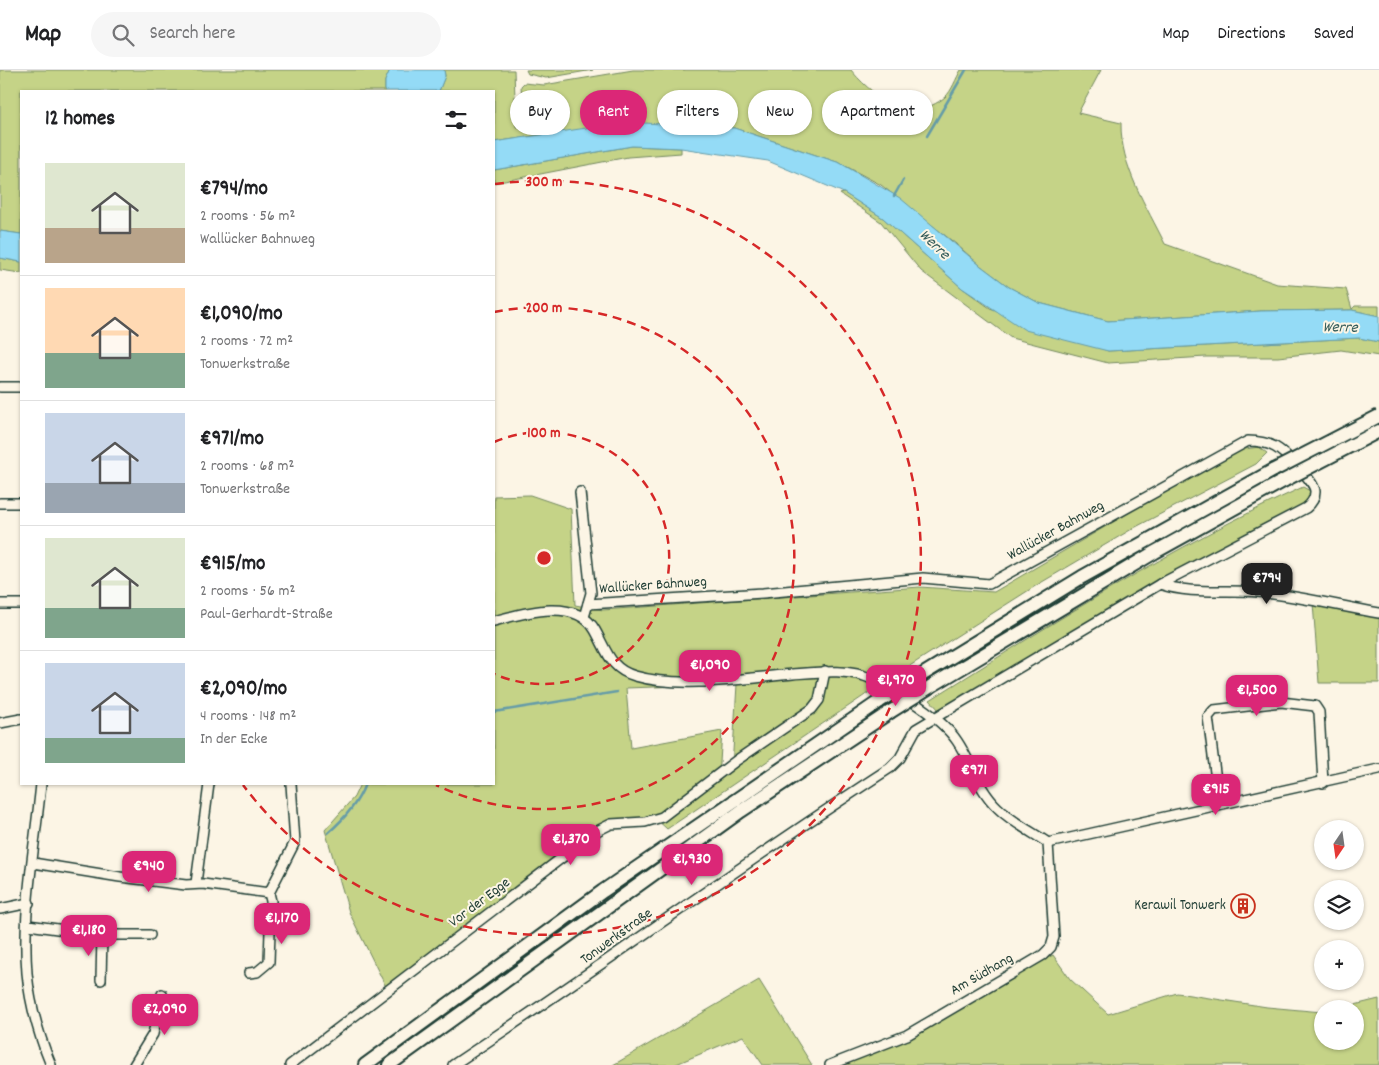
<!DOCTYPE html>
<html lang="en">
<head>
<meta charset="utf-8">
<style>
  :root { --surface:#fff; --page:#f6f6f6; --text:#202124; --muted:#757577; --line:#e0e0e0; --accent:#db2777 }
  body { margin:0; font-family:Dekko,sans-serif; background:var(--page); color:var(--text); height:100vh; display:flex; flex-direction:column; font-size:19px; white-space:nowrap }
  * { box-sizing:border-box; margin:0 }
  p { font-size:16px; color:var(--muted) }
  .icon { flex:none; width:28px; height:28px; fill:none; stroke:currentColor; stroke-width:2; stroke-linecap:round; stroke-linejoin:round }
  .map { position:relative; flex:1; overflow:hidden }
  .details { position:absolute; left:20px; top:20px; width:475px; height:695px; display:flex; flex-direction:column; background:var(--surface); border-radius:0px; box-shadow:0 1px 4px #0004 }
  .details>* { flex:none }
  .hud { position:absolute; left:510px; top:20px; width:475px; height:45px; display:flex; gap:10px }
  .needle { width:32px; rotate:193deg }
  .fabs { position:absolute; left:1314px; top:750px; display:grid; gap:10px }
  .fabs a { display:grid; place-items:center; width:50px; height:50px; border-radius:50%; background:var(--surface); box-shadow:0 1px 4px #0004; font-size:25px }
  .price { position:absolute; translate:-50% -42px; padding:0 11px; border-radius:10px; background:var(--accent); color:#fff; font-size:16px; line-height:32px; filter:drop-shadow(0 1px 2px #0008) }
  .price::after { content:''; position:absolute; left:50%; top:30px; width:15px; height:11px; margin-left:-8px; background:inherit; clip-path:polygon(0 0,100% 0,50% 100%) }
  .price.active { background:#222; color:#fff }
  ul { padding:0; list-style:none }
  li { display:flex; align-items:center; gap:15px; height:125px; padding:0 25px }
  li+li { border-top:1px solid var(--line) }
  li span { display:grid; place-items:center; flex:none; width:140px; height:100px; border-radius:0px; color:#555 }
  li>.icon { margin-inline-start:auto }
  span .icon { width:60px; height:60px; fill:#fffc; stroke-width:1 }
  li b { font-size:21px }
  h2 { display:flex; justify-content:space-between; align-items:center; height:60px; padding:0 25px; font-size:21px }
  .chip { padding:0 18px; border-radius:22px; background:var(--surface); box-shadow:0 1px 4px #0004; font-size:18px; line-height:45px }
  .chip.active { background:var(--accent); color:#fff }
  header { display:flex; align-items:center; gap:30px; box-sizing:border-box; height:70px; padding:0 25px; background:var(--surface); border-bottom:1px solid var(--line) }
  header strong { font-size:24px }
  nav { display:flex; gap:28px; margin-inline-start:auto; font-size:18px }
  .search { width:350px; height:45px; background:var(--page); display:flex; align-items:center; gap:12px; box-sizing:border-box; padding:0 18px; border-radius:28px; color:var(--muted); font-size:19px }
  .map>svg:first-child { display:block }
  .green { fill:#c5d387; stroke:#72885e; fill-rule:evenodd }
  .water { fill:#94dbf6; stroke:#659ca8 }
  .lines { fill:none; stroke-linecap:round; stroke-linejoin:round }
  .stream { stroke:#659ca8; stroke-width:2.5 }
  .minor-casing { stroke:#1f3d34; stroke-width:12 }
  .highway-casing { stroke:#1f3d34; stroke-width:16 }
  .minor { stroke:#fcf5e5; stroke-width:9 }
  .highway { stroke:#fcf5e5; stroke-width:12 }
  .highway-bridge-casing { stroke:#1f3d34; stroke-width:16; stroke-linecap:butt }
  .highway-bridge { stroke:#fcf5e5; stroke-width:12 }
  .ring { fill:none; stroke:#d62828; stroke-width:2.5; stroke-dasharray:9 6 }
  .labels { text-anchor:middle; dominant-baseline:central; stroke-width:4; stroke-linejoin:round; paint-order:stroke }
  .street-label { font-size:15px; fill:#1f3d34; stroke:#fcf5e5 }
  .poi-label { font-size:15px; fill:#1f3d34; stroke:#fcf5e5; text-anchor:end }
  .water-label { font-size:16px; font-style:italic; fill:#365d5b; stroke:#fcf5e5 }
  .centre { fill:#d62828; stroke:#fcf5e5; stroke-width:2.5 }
  .ring-label { font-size:15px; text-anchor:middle; font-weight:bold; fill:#d62828; stroke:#fcf5e5; stroke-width:4; stroke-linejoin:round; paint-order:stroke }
</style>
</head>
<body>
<header>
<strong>Map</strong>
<div class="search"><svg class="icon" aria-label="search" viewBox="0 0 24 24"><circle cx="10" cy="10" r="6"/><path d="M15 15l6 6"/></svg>Search here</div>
<nav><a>Map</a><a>Directions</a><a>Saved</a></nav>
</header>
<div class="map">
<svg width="1379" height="995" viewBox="0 0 1379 995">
  <rect width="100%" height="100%" fill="#fcf5e5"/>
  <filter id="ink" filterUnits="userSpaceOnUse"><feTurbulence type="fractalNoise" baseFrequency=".02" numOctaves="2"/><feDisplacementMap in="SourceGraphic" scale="10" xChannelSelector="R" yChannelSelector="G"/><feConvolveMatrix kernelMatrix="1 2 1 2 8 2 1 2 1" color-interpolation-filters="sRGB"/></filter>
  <g filter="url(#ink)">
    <g class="green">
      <path d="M0,0h390l-5,11v10h-364v143l-21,-3z"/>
      <path d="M444,0h70l2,57h8l-3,-41 3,-3 20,2 89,-15h218c22,27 61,55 94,27 7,-6 11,-19 16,-27h140l-23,43 43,10c-1,43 26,84 44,121l112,40 69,5 6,20 3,-3h24v10l-27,-6 -91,1 -153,10 -69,-18 -30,-16 -28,-21 -25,-22 -75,-59 -41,-22 -106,-35 -173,4 -67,10v-51h-55l6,-15z"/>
      <path d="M526,0h67l-47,8 -18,-4z"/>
      <path d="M632,76l49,2v5l-53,4 -134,26v-13z"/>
      <path d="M844,123l39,25 79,70 28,20 118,43 251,-13 20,4v14l-38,-6 -63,7h-72l-98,6 -97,-25 -90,-67 -40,-49 -41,-28z"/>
      <path d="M0,188l21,4v11l-21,-3z"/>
      <path d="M1259,377l8,6 -11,11 -124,65 -95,56 -151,96 -3,-2 -12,8 3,2 -207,140 -12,-11 -43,3 -226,166 -37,-75 -24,-82 29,-33 6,-13h134v-288l36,-1 41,14 4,96 28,5 317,-23 74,5 223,-131 21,-11zM737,614l-5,84 -13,10 3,-47 -91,17 -5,-60z"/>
      <path d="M1303,417l7,4 -1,10 -5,6 -365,203 -9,-10c121,-76 243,-154 373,-213z"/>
      <path d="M1313,533l66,13v67h-60z"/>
      <path d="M1053,885l17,24 38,35 69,-21 90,14 55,5v29h33v-32h-17l41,-10v66h-547l130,-60z"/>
      <path d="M759,910l53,85h-49l-20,-29 -69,29h-61z"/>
    </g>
    <g class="water">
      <path d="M390,0h54l1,6 -6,15h-54v-10z"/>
      <path d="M626,52l108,6 106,35 60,35 81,68 28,21 30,16 69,18 153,-10 91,-1 27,6v26l-20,-4 -251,13 -83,-21 -63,-42 -79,-70 -39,-25 -76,-32 -87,-13 -49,-2 -138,24v-28z"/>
      <path d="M0,161l21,3v28l-21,-4z"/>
    </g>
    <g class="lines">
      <g class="stream">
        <path d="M927,66l39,-66"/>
        <path d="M894,126l9,-16"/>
        <path d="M494,642l123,-20"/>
        <path d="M328,763c15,-13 30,-30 37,-49"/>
      </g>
      <g class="minor-casing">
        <g id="minor">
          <path d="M0,317h21"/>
          <path d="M580,422l11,101 -7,24"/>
          <path d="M0,433h21"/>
          <path d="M1160,514c31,11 65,5 98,8 41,4 81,14 121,21"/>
          <path d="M0,534h21"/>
          <path d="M494,551c29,-8 82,-24 101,9 12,21 15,39 40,46 45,13 112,2 158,-2 25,-2 56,-6 79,5 26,12 69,38 85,62 15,22 20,47 41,67 14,14 34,24 50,35"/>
          <path d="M0,653l21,-4"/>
          <path d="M41,714c-6,61 -19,129 -14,189 3,32 12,63 24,92"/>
          <path d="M1219,734l-11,-87 6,-7 67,-8 34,4 4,6 4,71"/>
          <path d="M1048,773l331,-74"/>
          <path d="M33,793l87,14 66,8 17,-1 66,9"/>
          <path d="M196,813l13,-99"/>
          <path d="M269,823l26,-51 -4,-58"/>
          <path d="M0,839l29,-6"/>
          <path d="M28,855l74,10h48"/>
          <path d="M249,903l8,-1 12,-10 2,-61 -2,-8"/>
          <path d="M101,910l1,-45"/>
          <path d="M134,995l19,-31 9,-40"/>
          <path d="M290,995l307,-234 14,-7 34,-2 17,-5 75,-57 75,-51 7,-9 6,-29"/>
          <path d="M453,995c147,-98 289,-201 437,-297l10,-10 16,-29 244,-145 146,-76c5,-4 9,-9 9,-16 1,-10 -31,-40 -40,-45 -9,-5 -17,-6 -27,-6l-259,143 -66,-6 -160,15 -175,11"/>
          <path d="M830,995l77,-30 136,-80 8,-8 3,-10 -6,-94"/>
        </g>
      </g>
      <g class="highway-casing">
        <g id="highway">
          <path d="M907,614l175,-107 192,-107"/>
          <path d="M933,615l222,-133 130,-72"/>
          <path d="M365,995l238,-174 277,-190"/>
          <path d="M389,995l352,-254 149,-99"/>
        </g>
      </g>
      <use href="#minor" class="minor"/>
      <use href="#highway" class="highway"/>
      <g class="highway-bridge-casing">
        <g id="highway-bridge">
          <path d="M1274,400l105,-54"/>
          <path d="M1285,410l94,-49"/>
          <path d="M880,631l27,-17"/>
          <path d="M890,642l43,-27"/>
        </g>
      </g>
      <use href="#highway-bridge" class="highway-bridge"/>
    </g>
  </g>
  <g class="ring">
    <path d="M494 372A126 126 0 1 1 494 604"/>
    <path d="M494 242A251 251 0 1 1 436 715"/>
    <path d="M495 114A377 377 0 1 1 243 715"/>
  </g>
  <defs>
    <g id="building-ring" transform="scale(1.25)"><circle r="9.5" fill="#fcf5e5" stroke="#c8321e" stroke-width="1.5"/><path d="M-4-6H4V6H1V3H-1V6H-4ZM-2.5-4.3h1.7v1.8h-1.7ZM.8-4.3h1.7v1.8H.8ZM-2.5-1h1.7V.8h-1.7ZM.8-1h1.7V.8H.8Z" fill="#c8321e"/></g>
  </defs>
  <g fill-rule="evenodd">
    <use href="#building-ring" x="1243" y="836"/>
  </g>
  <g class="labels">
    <g class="street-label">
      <text transform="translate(1056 461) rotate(-29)">Wallücker Bahnweg</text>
      <text transform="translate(653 516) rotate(-4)">Wallücker Bahnweg</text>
      <text transform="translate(480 833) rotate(-37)">Vor der Egge</text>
      <text transform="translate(617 867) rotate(-36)">Tonwerkstraße</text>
      <text transform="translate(982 905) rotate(-30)">Am Südhang</text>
    </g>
    <g class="poi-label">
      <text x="1226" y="836">Kerawil Tonwerk</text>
    </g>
    <g class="water-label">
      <text transform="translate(934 175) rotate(44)">Werre</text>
      <text transform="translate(1340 258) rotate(1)">Werre</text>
    </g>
  </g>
  <circle cx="544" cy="488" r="8" class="centre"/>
  <g class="ring-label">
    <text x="544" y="116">300 m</text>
    <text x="544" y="242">200 m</text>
    <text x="544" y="367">100 m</text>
  </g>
</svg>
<div class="fabs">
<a><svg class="needle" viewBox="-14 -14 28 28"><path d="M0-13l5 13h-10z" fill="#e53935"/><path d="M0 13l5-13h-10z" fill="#757577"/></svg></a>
<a><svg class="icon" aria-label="layers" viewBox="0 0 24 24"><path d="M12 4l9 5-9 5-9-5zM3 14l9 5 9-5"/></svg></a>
<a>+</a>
<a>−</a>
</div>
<b class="price active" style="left:1267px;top:535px">€794</b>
<b class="price" style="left:710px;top:622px">€1,090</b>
<b class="price" style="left:896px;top:637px">€1,970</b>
<b class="price" style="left:1257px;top:647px">€1,500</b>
<b class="price" style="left:974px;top:727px">€971</b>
<b class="price" style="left:1216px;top:746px">€915</b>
<b class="price" style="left:571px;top:796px">€1,370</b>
<b class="price" style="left:692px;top:816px">€1,930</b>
<b class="price" style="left:149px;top:823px">€940</b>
<b class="price" style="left:282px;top:875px">€1,170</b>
<b class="price" style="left:89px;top:887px">€1,180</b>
<b class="price" style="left:165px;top:966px">€2,090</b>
<div class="hud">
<a class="chip">Buy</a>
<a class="chip active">Rent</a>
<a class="chip">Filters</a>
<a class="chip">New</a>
<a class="chip">Apartment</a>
</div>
<section class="details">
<h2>12 homes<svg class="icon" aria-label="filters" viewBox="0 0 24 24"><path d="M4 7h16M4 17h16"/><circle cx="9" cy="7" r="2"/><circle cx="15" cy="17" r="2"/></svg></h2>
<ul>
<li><span style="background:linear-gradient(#dfe7d0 65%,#b9a48a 0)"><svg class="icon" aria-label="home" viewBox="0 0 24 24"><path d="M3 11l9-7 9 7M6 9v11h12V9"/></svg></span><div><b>€794/mo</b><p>2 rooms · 56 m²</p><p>Wallücker Bahnweg</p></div></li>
<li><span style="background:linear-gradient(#ffd9b3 65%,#7fa58c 0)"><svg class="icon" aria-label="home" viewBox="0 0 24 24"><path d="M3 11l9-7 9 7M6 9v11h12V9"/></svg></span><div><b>€1,090/mo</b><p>2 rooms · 72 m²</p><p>Tonwerkstraße</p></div></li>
<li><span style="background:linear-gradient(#c9d6e8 70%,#9aa5b1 0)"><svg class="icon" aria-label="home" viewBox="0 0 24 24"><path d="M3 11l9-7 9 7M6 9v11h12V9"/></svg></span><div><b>€971/mo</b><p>2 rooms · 68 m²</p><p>Tonwerkstraße</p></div></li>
<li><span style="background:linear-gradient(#dfe7d0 70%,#7fa58c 0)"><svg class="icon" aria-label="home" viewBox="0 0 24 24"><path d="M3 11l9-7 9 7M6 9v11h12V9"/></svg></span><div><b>€915/mo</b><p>2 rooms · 56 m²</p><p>Paul-Gerhardt-Straße</p></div></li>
<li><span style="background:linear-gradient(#c9d6e8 75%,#7fa58c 0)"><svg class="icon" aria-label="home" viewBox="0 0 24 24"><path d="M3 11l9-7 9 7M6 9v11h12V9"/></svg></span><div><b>€2,090/mo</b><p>4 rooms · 148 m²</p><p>In der Ecke</p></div></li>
</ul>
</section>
</div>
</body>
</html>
